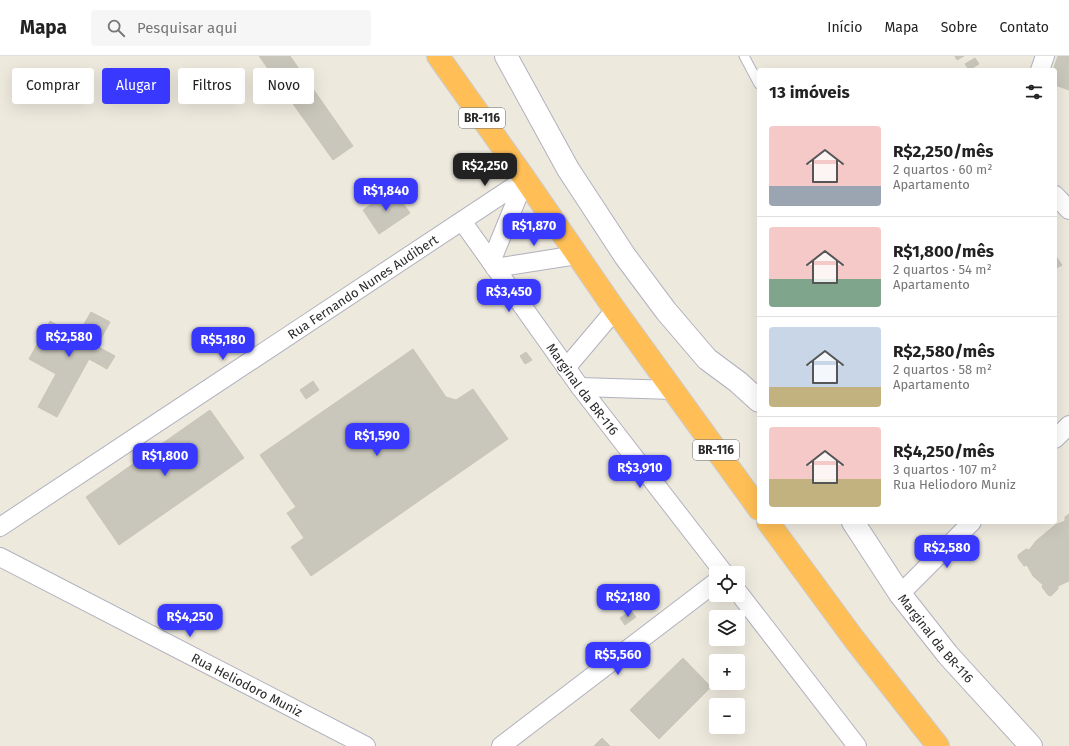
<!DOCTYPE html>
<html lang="pt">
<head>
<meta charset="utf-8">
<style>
  :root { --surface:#fff; --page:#f6f6f6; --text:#222; --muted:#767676; --line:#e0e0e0; --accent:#3938ff }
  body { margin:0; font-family:"Fira Sans",sans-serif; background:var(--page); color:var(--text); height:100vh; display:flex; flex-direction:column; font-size:15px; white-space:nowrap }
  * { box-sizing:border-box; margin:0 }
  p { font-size:13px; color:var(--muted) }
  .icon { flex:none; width:22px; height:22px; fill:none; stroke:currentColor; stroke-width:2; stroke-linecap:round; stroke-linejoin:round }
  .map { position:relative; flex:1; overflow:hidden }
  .side { position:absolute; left:757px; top:12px; width:300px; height:456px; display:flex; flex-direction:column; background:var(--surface); border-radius:4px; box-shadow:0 4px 16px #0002 }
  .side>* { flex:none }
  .top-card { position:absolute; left:12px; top:12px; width:380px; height:36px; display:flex; gap:8px }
  .tools { position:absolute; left:709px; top:510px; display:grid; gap:8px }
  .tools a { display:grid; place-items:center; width:36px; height:36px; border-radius:4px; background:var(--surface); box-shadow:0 4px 16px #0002; font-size:20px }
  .price { position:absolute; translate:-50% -34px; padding:0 9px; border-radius:8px; background:var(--accent); color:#fff; font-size:13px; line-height:26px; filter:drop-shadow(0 1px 2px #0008) }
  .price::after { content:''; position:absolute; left:50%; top:24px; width:12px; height:9px; margin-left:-6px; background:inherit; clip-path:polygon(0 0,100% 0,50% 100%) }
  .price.current { background:#222; color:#fff }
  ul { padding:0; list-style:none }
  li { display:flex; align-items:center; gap:12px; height:100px; padding:0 12px }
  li+li { border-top:1px solid var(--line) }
  li span { display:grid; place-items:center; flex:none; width:112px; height:80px; border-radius:4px; color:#555 }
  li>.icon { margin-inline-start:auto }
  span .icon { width:48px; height:48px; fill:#fffc; stroke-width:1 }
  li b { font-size:17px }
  h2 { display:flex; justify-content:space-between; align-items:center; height:48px; padding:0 12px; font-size:17px }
  .chip { padding:0 14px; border-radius:4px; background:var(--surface); box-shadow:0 4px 16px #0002; font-size:14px; line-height:36px }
  .chip.current { background:var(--accent); color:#fff }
  header { display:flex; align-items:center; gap:24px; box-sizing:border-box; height:56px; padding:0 20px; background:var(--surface); border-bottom:1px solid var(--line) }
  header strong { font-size:19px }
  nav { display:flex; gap:22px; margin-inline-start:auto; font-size:14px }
  .search { width:280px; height:36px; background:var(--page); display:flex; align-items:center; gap:10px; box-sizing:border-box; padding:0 14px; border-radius:4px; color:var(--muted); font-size:15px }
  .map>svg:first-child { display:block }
  .building { fill:#c9c7bb; stroke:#c9c6b6 }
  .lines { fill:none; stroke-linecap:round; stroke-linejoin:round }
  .lane-casing { stroke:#b1b1bf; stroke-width:11 }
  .street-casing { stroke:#b1b1bf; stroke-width:20 }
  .secondary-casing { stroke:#b1b1bf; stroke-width:24 }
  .highway-casing { stroke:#ccc; stroke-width:24 }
  .lane { stroke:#fff; stroke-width:9 }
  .street { stroke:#fff; stroke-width:18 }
  .secondary { stroke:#fff; stroke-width:22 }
  .highway { stroke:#ffbf56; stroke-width:22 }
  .labels { text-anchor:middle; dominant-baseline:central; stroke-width:3.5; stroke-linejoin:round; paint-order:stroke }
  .shield { fill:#fff; stroke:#6b6b6b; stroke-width:1 }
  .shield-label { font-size:12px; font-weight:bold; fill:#2b2b2b }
  .street-label { font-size:13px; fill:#2b2b2b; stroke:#fff }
</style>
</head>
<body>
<header>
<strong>Mapa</strong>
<div class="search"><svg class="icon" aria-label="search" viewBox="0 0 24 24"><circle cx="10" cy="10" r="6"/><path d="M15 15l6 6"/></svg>Pesquisar aqui</div>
<nav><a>Início</a><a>Mapa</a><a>Sobre</a><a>Contato</a></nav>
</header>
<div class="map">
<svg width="1069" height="690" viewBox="0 0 1069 690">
  <rect width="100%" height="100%" fill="#ede9dd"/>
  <g class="building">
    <path d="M259,0h31l63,90 -20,14z"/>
    <path d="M955,0h9l-7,4z"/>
    <path d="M1058,0h11v34l-14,-5v-15h-2z"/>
    <path d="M975,2l4,6 -10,6 -4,-6z"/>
    <path d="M393,133l17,24 -31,21 -16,-24z"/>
    <path d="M1055,199l7,10 -7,4z"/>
    <path d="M91,256l19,10 -13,24 18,10 -8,13 -18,-10 -32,58 -19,-10 18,-33 -27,-15 21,-38 27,15z"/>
    <path d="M413,293l33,48 10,3 17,-11 35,50 -197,137 -20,-29 13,-9 -17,-25 9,-6 -36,-52z"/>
    <path d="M526,296l6,8 -7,4 -5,-8z"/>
    <path d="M313,325l6,9 -13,9 -6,-9z"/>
    <path d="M210,354l34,48 -125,87 -33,-48z"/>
    <path d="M1069,458v67l-11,5v3l-7,7 -3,-1 -6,-8 1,-2 -10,-9 -6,-11 -3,1 -6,-8v-3l8,-6 3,1 7,-9 19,-16 10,-4v-4z"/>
    <path d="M631,555l5,6 -11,8 -5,-7z"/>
    <path d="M683,602l28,29 -52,52 -29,-29z"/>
    <path d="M602,682l8,8h-16z"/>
  </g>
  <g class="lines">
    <g class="lane-casing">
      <path id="lane" d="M744,0l15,28"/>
    </g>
    <g class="street-casing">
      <g id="street">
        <path d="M1040,14l5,-14"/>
        <path d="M1055,139l14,15"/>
        <path id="s1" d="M462,165l118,166 144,186"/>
        <path d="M491,206l34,-83"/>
        <path d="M495,212l82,-13"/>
        <path d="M566,312l49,-58"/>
        <path d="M580,331l93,3"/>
        <path d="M1055,383l14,-14"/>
        <path id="s2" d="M0,471l525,-348"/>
        <path id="s3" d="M0,501l366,189"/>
        <path d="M738,536l119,154"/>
        <path d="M900,538l72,-72"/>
        <path d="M501,690l215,-164"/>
      </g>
    </g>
    <g class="secondary-casing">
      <g id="secondary">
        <path d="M506,0l62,113 57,87 41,55 41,48 31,23 21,19"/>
        <path id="s4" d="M853,466l47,72 48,61 83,91"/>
      </g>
    </g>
    <g class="highway-casing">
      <g id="highway">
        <path d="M438,0l87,123 90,131 144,199"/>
        <path d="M768,466l86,117 84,107"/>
      </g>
    </g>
    <use href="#lane" class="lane"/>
    <use href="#street" class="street"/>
    <use href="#secondary" class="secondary"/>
    <use href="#highway" class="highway"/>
  </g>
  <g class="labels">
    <g class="shield">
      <rect x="459" y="52" width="46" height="20" rx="3"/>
      <rect x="693" y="384" width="46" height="20" rx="3"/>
    </g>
    <g class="shield-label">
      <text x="482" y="62">BR-116</text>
      <text x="716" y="394">BR-116</text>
    </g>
    <g class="street-label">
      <text stroke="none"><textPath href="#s2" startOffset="435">Rua Fernando Nunes Audibert</textPath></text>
      <text stroke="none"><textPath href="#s1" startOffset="207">Marginal da BR-116</textPath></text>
      <text stroke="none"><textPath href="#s4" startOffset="143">Marginal da BR-116</textPath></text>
      <text stroke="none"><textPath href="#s3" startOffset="278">Rua Heliodoro Muniz</textPath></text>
    </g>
  </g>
</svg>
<div class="tools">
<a><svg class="icon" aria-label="locate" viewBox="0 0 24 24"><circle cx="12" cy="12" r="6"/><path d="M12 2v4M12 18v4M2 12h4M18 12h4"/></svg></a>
<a><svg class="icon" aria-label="layers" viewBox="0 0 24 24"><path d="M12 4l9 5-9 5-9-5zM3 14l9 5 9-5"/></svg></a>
<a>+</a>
<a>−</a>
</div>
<b class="price current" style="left:485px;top:131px">R$2,250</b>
<b class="price" style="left:386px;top:156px">R$1,840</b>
<b class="price" style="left:534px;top:191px">R$1,870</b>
<b class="price" style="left:509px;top:257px">R$3,450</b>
<b class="price" style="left:69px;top:302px">R$2,580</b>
<b class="price" style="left:223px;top:305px">R$5,180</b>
<b class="price" style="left:377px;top:401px">R$1,590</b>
<b class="price" style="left:165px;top:421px">R$1,800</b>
<b class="price" style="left:640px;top:433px">R$3,910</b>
<b class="price" style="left:947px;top:513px">R$2,580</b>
<b class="price" style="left:628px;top:562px">R$2,180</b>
<b class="price" style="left:190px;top:582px">R$4,250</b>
<b class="price" style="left:618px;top:620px">R$5,560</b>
<div class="top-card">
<a class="chip">Comprar</a>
<a class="chip current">Alugar</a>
<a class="chip">Filtros</a>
<a class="chip">Novo</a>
</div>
<section class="side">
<h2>13 imóveis<svg class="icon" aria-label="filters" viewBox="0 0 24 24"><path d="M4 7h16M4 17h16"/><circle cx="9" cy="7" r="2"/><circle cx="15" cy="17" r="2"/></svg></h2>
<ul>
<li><span style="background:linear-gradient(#f6c9c9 75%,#9aa5b1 0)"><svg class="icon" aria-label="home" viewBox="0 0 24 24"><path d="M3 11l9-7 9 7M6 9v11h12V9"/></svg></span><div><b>R$2,250/mês</b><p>2 quartos · 60 m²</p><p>Apartamento</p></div></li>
<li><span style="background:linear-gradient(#f6c9c9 65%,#7fa58c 0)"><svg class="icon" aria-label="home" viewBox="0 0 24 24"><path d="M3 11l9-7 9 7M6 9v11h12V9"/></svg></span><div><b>R$1,800/mês</b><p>2 quartos · 54 m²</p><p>Apartamento</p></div></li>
<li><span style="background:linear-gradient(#c9d6e8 75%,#c2b280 0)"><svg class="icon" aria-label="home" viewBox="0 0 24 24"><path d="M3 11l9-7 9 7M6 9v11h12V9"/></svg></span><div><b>R$2,580/mês</b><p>2 quartos · 58 m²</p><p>Apartamento</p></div></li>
<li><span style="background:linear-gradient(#f6c9c9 65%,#c2b280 0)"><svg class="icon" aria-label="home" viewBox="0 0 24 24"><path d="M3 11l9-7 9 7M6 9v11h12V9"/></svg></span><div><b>R$4,250/mês</b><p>3 quartos · 107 m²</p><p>Rua Heliodoro Muniz</p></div></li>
</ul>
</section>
</div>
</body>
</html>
